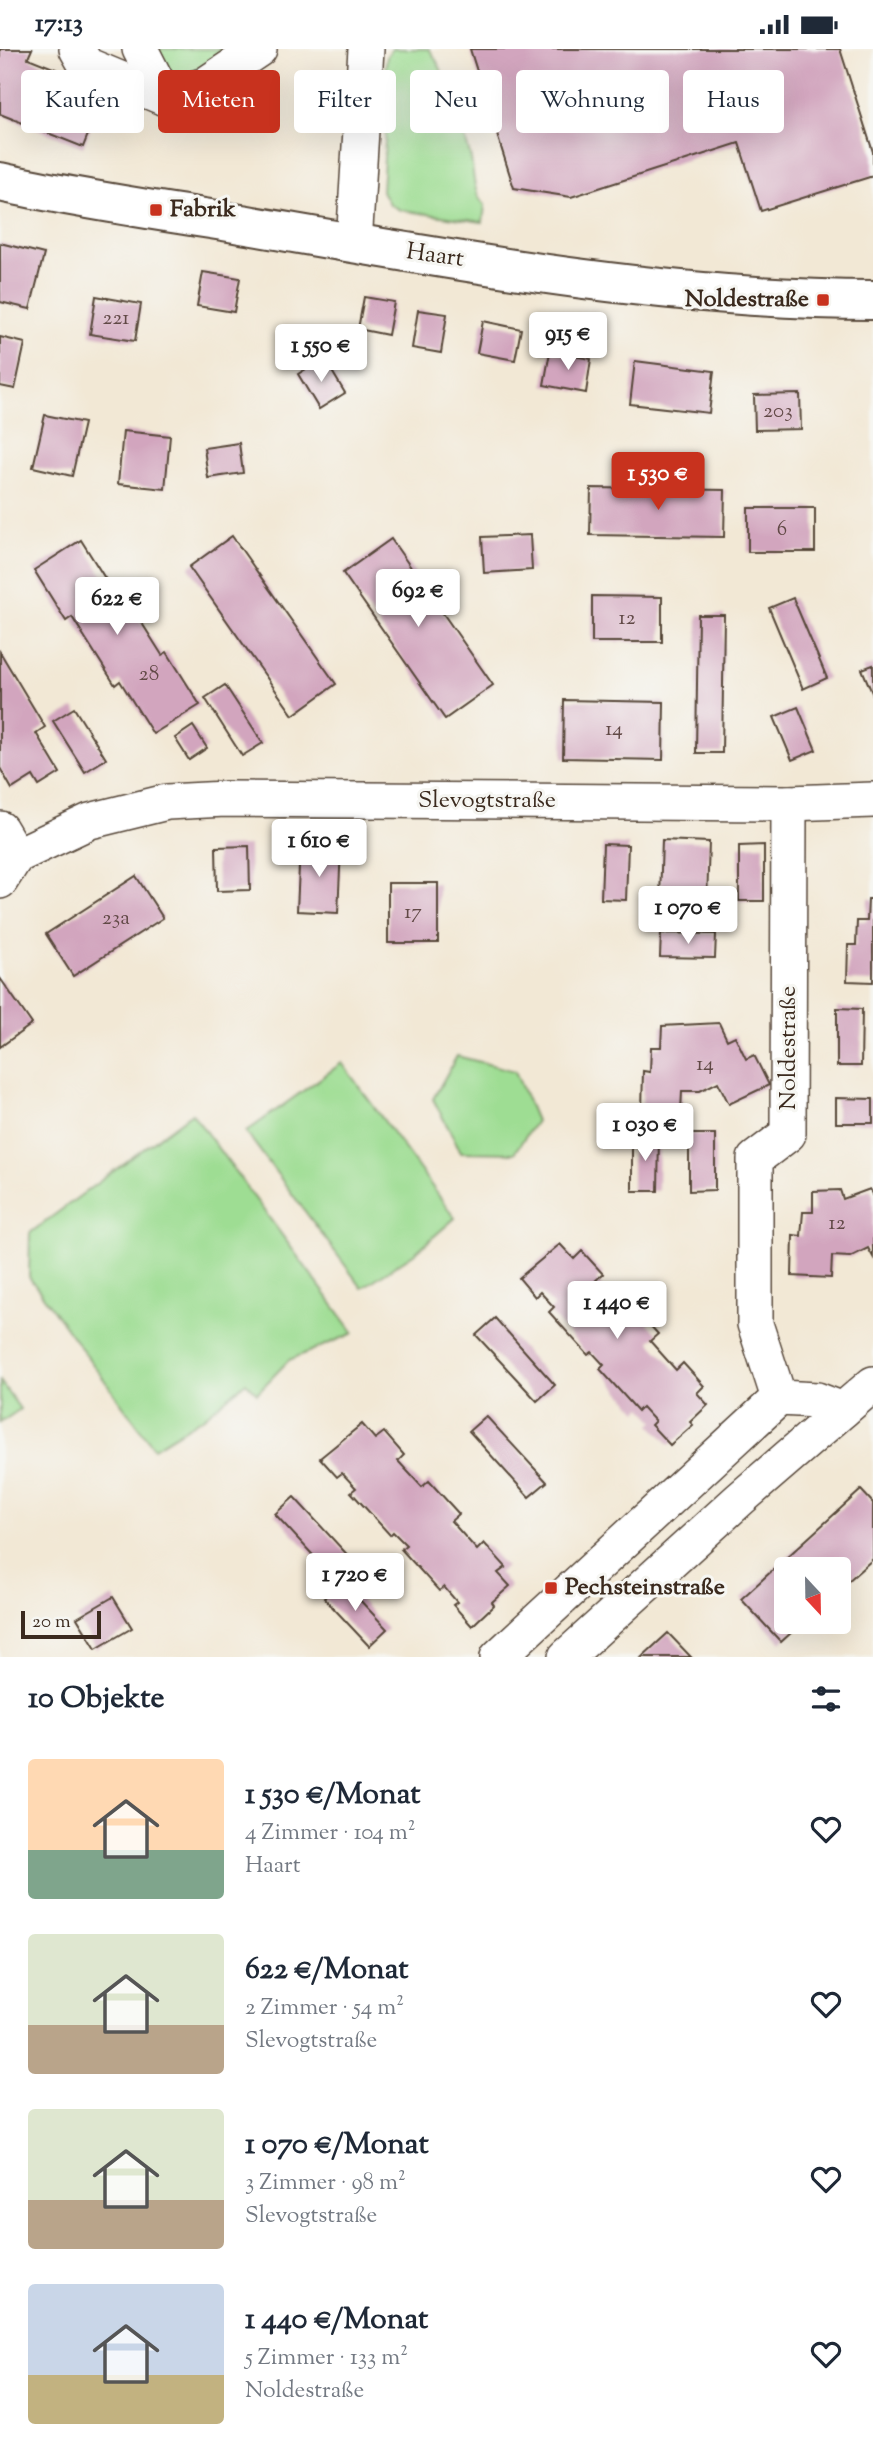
<!DOCTYPE html>
<html lang="de">
<head>
<meta charset="utf-8">
<style>
  :root { --surface:#fff; --page:#f2f2f3; --text:#1f2937; --muted:#747a83; --accent:#c8321e }
  body { margin:0; font-family:"Sorts Mill Goudy",serif; background:var(--page); color:var(--text); height:100vh; display:flex; flex-direction:column; font-size:26px; white-space:nowrap }
  * { box-sizing:border-box; margin:0 }
  p { font-size:23px; color:var(--muted) }
  .icon { flex:none; width:38px; height:38px; fill:none; stroke:currentColor; stroke-width:2; stroke-linecap:round; stroke-linejoin:round }
  .map { position:relative; height:1608px; overflow:hidden }
  .drawer { display:flex; flex-direction:column; background:var(--surface); flex:1 }
  .drawer>* { flex:none }
  .top-card { position:absolute; left:21px; top:21px; width:831px; height:63px; display:flex; gap:14px }
  .needle { width:46px; rotate:158deg }
  .tools { position:absolute; left:774px; top:1508px; display:grid; gap:14px }
  .tools a { display:grid; place-items:center; width:77px; height:77px; border-radius:7px; background:var(--surface); box-shadow:0 7px 28px #0002; font-size:35px }
  .scale { position:absolute; left:21px; bottom:18px; width:80px; box-sizing:border-box; padding-left:7px; border:4px solid #3b2a1e; border-top:0; font-size:19px; line-height:24px; white-space:nowrap; color:#3b2a1e; -webkit-text-stroke:5px #f6f6f2; paint-order:stroke }
  .price { position:absolute; translate:-50% -60px; padding:0 16px; border-radius:7px; background:#fff; color:#222; font-size:23px; line-height:46px; filter:drop-shadow(0 2px 4px #0008) }
  .price::after { content:''; position:absolute; left:50%; top:42px; width:21px; height:16px; margin-left:-10px; background:inherit; clip-path:polygon(0 0,100% 0,50% 100%) }
  .price.current { background:var(--accent); color:#fff }
  ul { padding:0; list-style:none }
  li { display:flex; align-items:center; gap:21px; height:175px; padding:0 28px }
  li span { display:grid; place-items:center; flex:none; width:196px; height:140px; border-radius:7px; color:#555 }
  li>.icon { margin-inline-start:auto }
  span .icon { width:84px; height:84px; fill:#fffc; stroke-width:1 }
  li b { font-size:30px }
  h2 { display:flex; justify-content:space-between; align-items:center; height:84px; padding:0 28px; font-size:30px }
  .pill { padding:0 24px; border-radius:7px; background:var(--surface); box-shadow:0 7px 28px #0002; font-size:24px; line-height:63px }
  .pill.current { background:var(--accent); color:#fff }
  .status { display:flex; justify-content:space-between; align-items:center; height:49px; padding:0 35px; background:var(--surface); direction:ltr }
  .status svg { height:19px; fill:currentColor }
  .map>svg:first-child { display:block }
  .green { fill:#9edd93; stroke:#6c8458; stroke-width:2 }
  .building { fill:#d2a5be }
  .lines { fill:none; stroke-linecap:round; stroke-linejoin:round }
  .minor-casing { stroke:#564639; stroke-width:38 }
  .major-casing { stroke:#564639; stroke-width:42 }
  .minor { stroke:#fff; stroke-width:35 }
  .major { stroke:#fff; stroke-width:38 }
  .poi-dot { fill:#c8321e; stroke:#f6f6f2; stroke-width:2.5 }
  .labels { text-anchor:middle; dominant-baseline:central; stroke-width:6; stroke-linejoin:round; paint-order:stroke }
  .number-label { font-size:21px; fill:#614946 }
  .poi-label { font-size:24px; font-weight:bold; fill:#3b2a1e; stroke:#f6f6f2; text-anchor:start }
  .street-label { font-size:24px; fill:#3b2a1e; stroke:#f6f6f2 }
</style>
</head>
<body>
<div class="status"><b>17:13</b><svg viewBox="0 0 49 12"><path d="M0 12V9h3v3zM5 12V6h3v6zM10 12V3h3v9zM15 12V0h3v12zM26 1h20v11H26zM47 4h2v5h-2z"/></svg></div>
<div class="map">
<svg width="873" height="1608" viewBox="0 0 873 1608">
  <rect width="100%" height="100%" fill="#f6f6f2"/>
  <filter id="ink" filterUnits="userSpaceOnUse"><feTurbulence type="fractalNoise" baseFrequency=".0143" numOctaves="2"/><feDisplacementMap in="SourceGraphic" scale="14" xChannelSelector="R" yChannelSelector="G"/><feConvolveMatrix kernelMatrix="1 2 1 2 8 2 1 2 1" color-interpolation-filters="sRGB"/></filter>
  <filter id="wash" filterUnits="userSpaceOnUse"><feTurbulence type="fractalNoise" baseFrequency=".00686" numOctaves="4" result="noise"/><feDisplacementMap in="SourceGraphic" scale="28" xChannelSelector="R" yChannelSelector="G"/><feGaussianBlur stdDeviation="1.57" result="paint"/><feColorMatrix in="noise" values="0 0 0 0 0 0 0 0 0 0 0 0 0 0 0 0 0 1.4 0 .05"/><feComposite in="paint" operator="in"/></filter>
  <g filter="url(#wash)">
    <rect width="100%" height="100%" fill="#f2e8d5"/>
    <g class="green">
      <path d="M154,0h76c-20,16 -38,31 -65,21z"/>
      <path d="M392,0h37c20,27 31,73 41,106 5,18 1,36 15,50l-2,17 -83,-12 -11,-6 -7,-13 4,-66 -2,-48 3,-21z"/>
      <path d="M457,1007l58,15 21,50 -22,32 -53,-1 -28,-53z"/>
      <path d="M342,1014l113,155 -40,35 -53,35 -116,-156z"/>
      <path d="M192,1064l162,220 -65,27 -32,33 -11,-11 -42,35 -50,31 -125,-171 1,-44z"/>
      <path d="M0,1332l20,28 -20,14z"/>
    </g>
    <g id="blocks">
      <g class="building">
        <path d="M0,0h32l-4,9 78,31 -23,58 -83,-33z"/>
        <path d="M470,0h370l33,103v24l-112,35 -22,-68 -168,54 -57,-9z"/>
        <path d="M0,194l44,11 -14,55 -30,-7z"/>
        <path d="M203,223l37,6 -6,34 -37,-6z"/>
        <path d="M96,247l45,8 -6,37 -45,-7z"/>
        <path d="M364,248l30,5 -6,33 -30,-6z"/>
        <path d="M418,261l29,4 -6,39 -29,-5z"/>
        <path d="M483,272l38,8 -6,31 -38,-7z"/>
        <path d="M0,288l25,6 -10,46 -15,-3z"/>
        <path d="M550,303l41,7 -5,34 -42,-8z"/>
        <path d="M324,309l21,35 -26,16 -21,-35z"/>
        <path d="M635,312l79,10 -5,42 -79,-9z"/>
        <path d="M800,345l1,35 -46,1 -1,-35z"/>
        <path d="M45,366l39,8 -12,53 -39,-9z"/>
        <path d="M123,382l47,5 -5,53 -47,-5z"/>
        <path d="M239,394l4,30 -35,5 -4,-30z"/>
        <path d="M591,439l134,2 -1,47 -134,-2z"/>
        <rect x="748" y="459" width="67" height="44"/>
        <path d="M530,486l2,35 -48,3 -2,-36z"/>
        <path d="M232,487l104,148 -43,31 -104,-148z"/>
        <path d="M391,490l102,146 -48,34 -102,-146z"/>
        <path d="M81,491l32,51 6,-4 43,68 5,-3 33,53 -47,29 -33,-53 -5,4 -43,-68 -6,4 -32,-51z"/>
        <path d="M592,547l70,1v45h-70z"/>
        <path d="M793,549l34,80 -24,11 -34,-81z"/>
        <path d="M698,566h26l-2,138h-26z"/>
        <path d="M0,603l45,75 -9,6 24,40 -21,13 -6,-10 -21,13 -12,-21z"/>
        <path d="M873,616v30l-11,-26z"/>
        <path d="M225,636l38,58 -21,13 -37,-58z"/>
        <path d="M564,651l100,2 -1,58 -100,-2z"/>
        <path d="M798,658l18,43 -24,10 -18,-43z"/>
        <path d="M74,659l32,51 -21,13 -32,-51z"/>
        <path d="M193,677l14,22 -18,12 -14,-22z"/>
        <path d="M662,791l47,2 -2,59 -47,-2z"/>
        <path d="M603,795l25,1 -2,55 -25,-1z"/>
        <path d="M300,796l41,2 -3,66 -41,-2z"/>
        <path d="M764,796v56h-25v-55z"/>
        <path d="M249,797l1,44 -33,1 -1,-44z"/>
        <path d="M136,827l27,42 -90,58 -27,-42z"/>
        <rect x="388" y="834" width="50" height="60"/>
        <path d="M868,850h5v83l-26,-1 1,-36h8l1,-24h10z"/>
        <path d="M661,884l55,1 -1,24 -55,-1z"/>
        <path d="M0,929l32,46 -32,23z"/>
        <path d="M837,959l25,1 -1,57h-24z"/>
        <path d="M719,974l8,17 8,-4 11,23 8,-4 15,30 -40,19 -11,-22 -18,9h-18l-1,20h-39l1,-40 7,1 1,-25h10l1,-21z"/>
        <path d="M836,1049l37,1v24h-37z"/>
        <path d="M632,1085l27,1 -1,56h-26z"/>
        <path d="M689,1085h26v56l-26,1z"/>
        <path d="M870,1140l3,5v63l-5,-9 -18,9 -18,-1 -1,22 -39,-2 1,-41 8,1 2,-24h10v-21l27,-1 3,9z"/>
        <path d="M560,1195l14,15 8,-8 21,23 -7,6 25,27 7,-6 30,33 -8,7 26,29 7,-7 21,23 -7,7 11,12 -18,17 3,3 -23,20 -19,-20 4,-4 -13,-14 -4,4 -38,-42 4,-4 -12,-13 -4,3 -39,-43 5,-5 -14,-15 -5,5 -16,-19z"/>
        <path d="M495,1269l60,67 -18,16 -61,-66z"/>
        <path d="M486,1367l61,66 -18,15 -60,-66z"/>
        <path d="M362,1375l13,15 9,-7 20,23 -6,6 24,26 7,-6 30,33 -8,7 26,29 7,-7 22,24 -8,6 12,13 -18,16 2,3 -22,21 -19,-21 4,-3 -13,-15 -5,4 -38,-42 5,-4 -13,-13 -3,3 -39,-43 5,-4 -14,-15 -5,4 -17,-19z"/>
        <path d="M861,1441l12,13v56l-35,31v-20h-52v52h17l-22,20 -40,-43z"/>
        <path d="M294,1448l60,65 -19,17 -60,-65z"/>
        <path d="M342,1532l45,48 -18,17 -45,-48z"/>
        <path d="M113,1548l19,31 -36,21 -19,-31z"/>
        <path d="M668,1584l23,24h-49z"/>
      </g>
    </g>
  </g>
  <g filter="url(#ink)">
    <use href="#blocks" fill-opacity="0" stroke="#564639" stroke-width="2"/>
    <g class="lines">
      <g class="minor-casing">
        <g id="minor">
          <path d="M77,0l9,16 79,33 40,-13 54,-36"/>
          <path d="M140,0l25,49"/>
          <path d="M354,195l12,-195"/>
          <path d="M0,780l16,27"/>
          <path d="M0,832l16,-25 74,-35 77,-19 58,-3 564,4 84,-3"/>
          <path d="M779,1349l-24,-74v-165l33,-25 1,-331"/>
          <path d="M498,1608l281,-259 38,2 26,10"/>
          <path d="M566,1608l174,-158 133,-115"/>
        </g>
      </g>
      <g class="major-casing">
        <path id="major" d="M0,133c95,21 192,33 288,50 191,33 391,68 585,68"/>
      </g>
      <use href="#minor" class="minor"/>
      <use href="#major" class="major"/>
    </g>
  </g>
  <g class="poi-dot">
    <rect x="149" y="154" width="14" height="14" rx="3.5"/>
    <rect x="816" y="244" width="14" height="14" rx="3.5"/>
    <rect x="544" y="1532" width="14" height="14" rx="3.5"/>
  </g>
  <g class="labels">
    <g class="number-label">
      <text x="116" y="270">221</text>
      <text x="778" y="363">203</text>
      <text x="782" y="481">6</text>
      <text x="627" y="570">12</text>
      <text x="149" y="626">28</text>
      <text x="614" y="681">14</text>
      <text x="413" y="864">17</text>
      <text x="116" y="870">23a</text>
      <text x="705" y="1016">14</text>
      <text x="837" y="1175">12</text>
    </g>
    <g class="poi-label">
      <text x="170" y="161">Fabrik</text>
      <text x="809" y="251" text-anchor="end">Noldestraße</text>
      <text x="565" y="1539">Pechsteinstraße</text>
    </g>
    <g class="street-label">
      <text transform="translate(435 207) rotate(8)">Haart</text>
      <text x="487" y="752">Slevogtstraße</text>
      <text transform="translate(789 999) rotate(-90)">Noldestraße</text>
    </g>
  </g>
</svg>
<div class="tools">
<a><svg class="needle" viewBox="-14 -14 28 28"><path d="M0-13l5 13h-10z" fill="#e53935"/><path d="M0 13l5-13h-10z" fill="#747a83"/></svg></a>
</div>
<div class="scale">20 m</div>
<b class="price" style="left:568px;top:323px">915 €</b>
<b class="price" style="left:321px;top:335px">1 550 €</b>
<b class="price current" style="left:658px;top:463px">1 530 €</b>
<b class="price" style="left:418px;top:580px">692 €</b>
<b class="price" style="left:117px;top:588px">622 €</b>
<b class="price" style="left:319px;top:830px">1 610 €</b>
<b class="price" style="left:688px;top:897px">1 070 €</b>
<b class="price" style="left:645px;top:1114px">1 030 €</b>
<b class="price" style="left:617px;top:1292px">1 440 €</b>
<b class="price" style="left:355px;top:1564px">1 720 €</b>
<div class="top-card">
<a class="pill">Kaufen</a>
<a class="pill current">Mieten</a>
<a class="pill">Filter</a>
<a class="pill">Neu</a>
<a class="pill">Wohnung</a>
<a class="pill">Haus</a>
</div>
</div>
<section class="drawer">
<h2>10 Objekte<svg class="icon" aria-label="filters" viewBox="0 0 24 24"><path d="M4 7h16M4 17h16"/><circle cx="9" cy="7" r="2"/><circle cx="15" cy="17" r="2"/></svg></h2>
<ul>
<li><span style="background:linear-gradient(#ffd9b3 65%,#7fa58c 0)"><svg class="icon" aria-label="home" viewBox="0 0 24 24"><path d="M3 11l9-7 9 7M6 9v11h12V9"/></svg></span><div><b>1 530 €/Monat</b><p>4 Zimmer · 104 m²</p><p>Haart</p></div><svg class="icon" aria-label="heart" viewBox="0 0 24 24"><path d="M12 20l-8-8c-3-5 5-10 8-4 3-6 11-1 8 4z"/></svg></li>
<li><span style="background:linear-gradient(#dfe7d0 65%,#b9a48a 0)"><svg class="icon" aria-label="home" viewBox="0 0 24 24"><path d="M3 11l9-7 9 7M6 9v11h12V9"/></svg></span><div><b>622 €/Monat</b><p>2 Zimmer · 54 m²</p><p>Slevogtstraße</p></div><svg class="icon" aria-label="heart" viewBox="0 0 24 24"><path d="M12 20l-8-8c-3-5 5-10 8-4 3-6 11-1 8 4z"/></svg></li>
<li><span style="background:linear-gradient(#dfe7d0 65%,#b9a48a 0)"><svg class="icon" aria-label="home" viewBox="0 0 24 24"><path d="M3 11l9-7 9 7M6 9v11h12V9"/></svg></span><div><b>1 070 €/Monat</b><p>3 Zimmer · 98 m²</p><p>Slevogtstraße</p></div><svg class="icon" aria-label="heart" viewBox="0 0 24 24"><path d="M12 20l-8-8c-3-5 5-10 8-4 3-6 11-1 8 4z"/></svg></li>
<li><span style="background:linear-gradient(#c9d6e8 65%,#c2b280 0)"><svg class="icon" aria-label="home" viewBox="0 0 24 24"><path d="M3 11l9-7 9 7M6 9v11h12V9"/></svg></span><div><b>1 440 €/Monat</b><p>5 Zimmer · 133 m²</p><p>Noldestraße</p></div><svg class="icon" aria-label="heart" viewBox="0 0 24 24"><path d="M12 20l-8-8c-3-5 5-10 8-4 3-6 11-1 8 4z"/></svg></li>
</ul>
</section>
</body>
</html>
